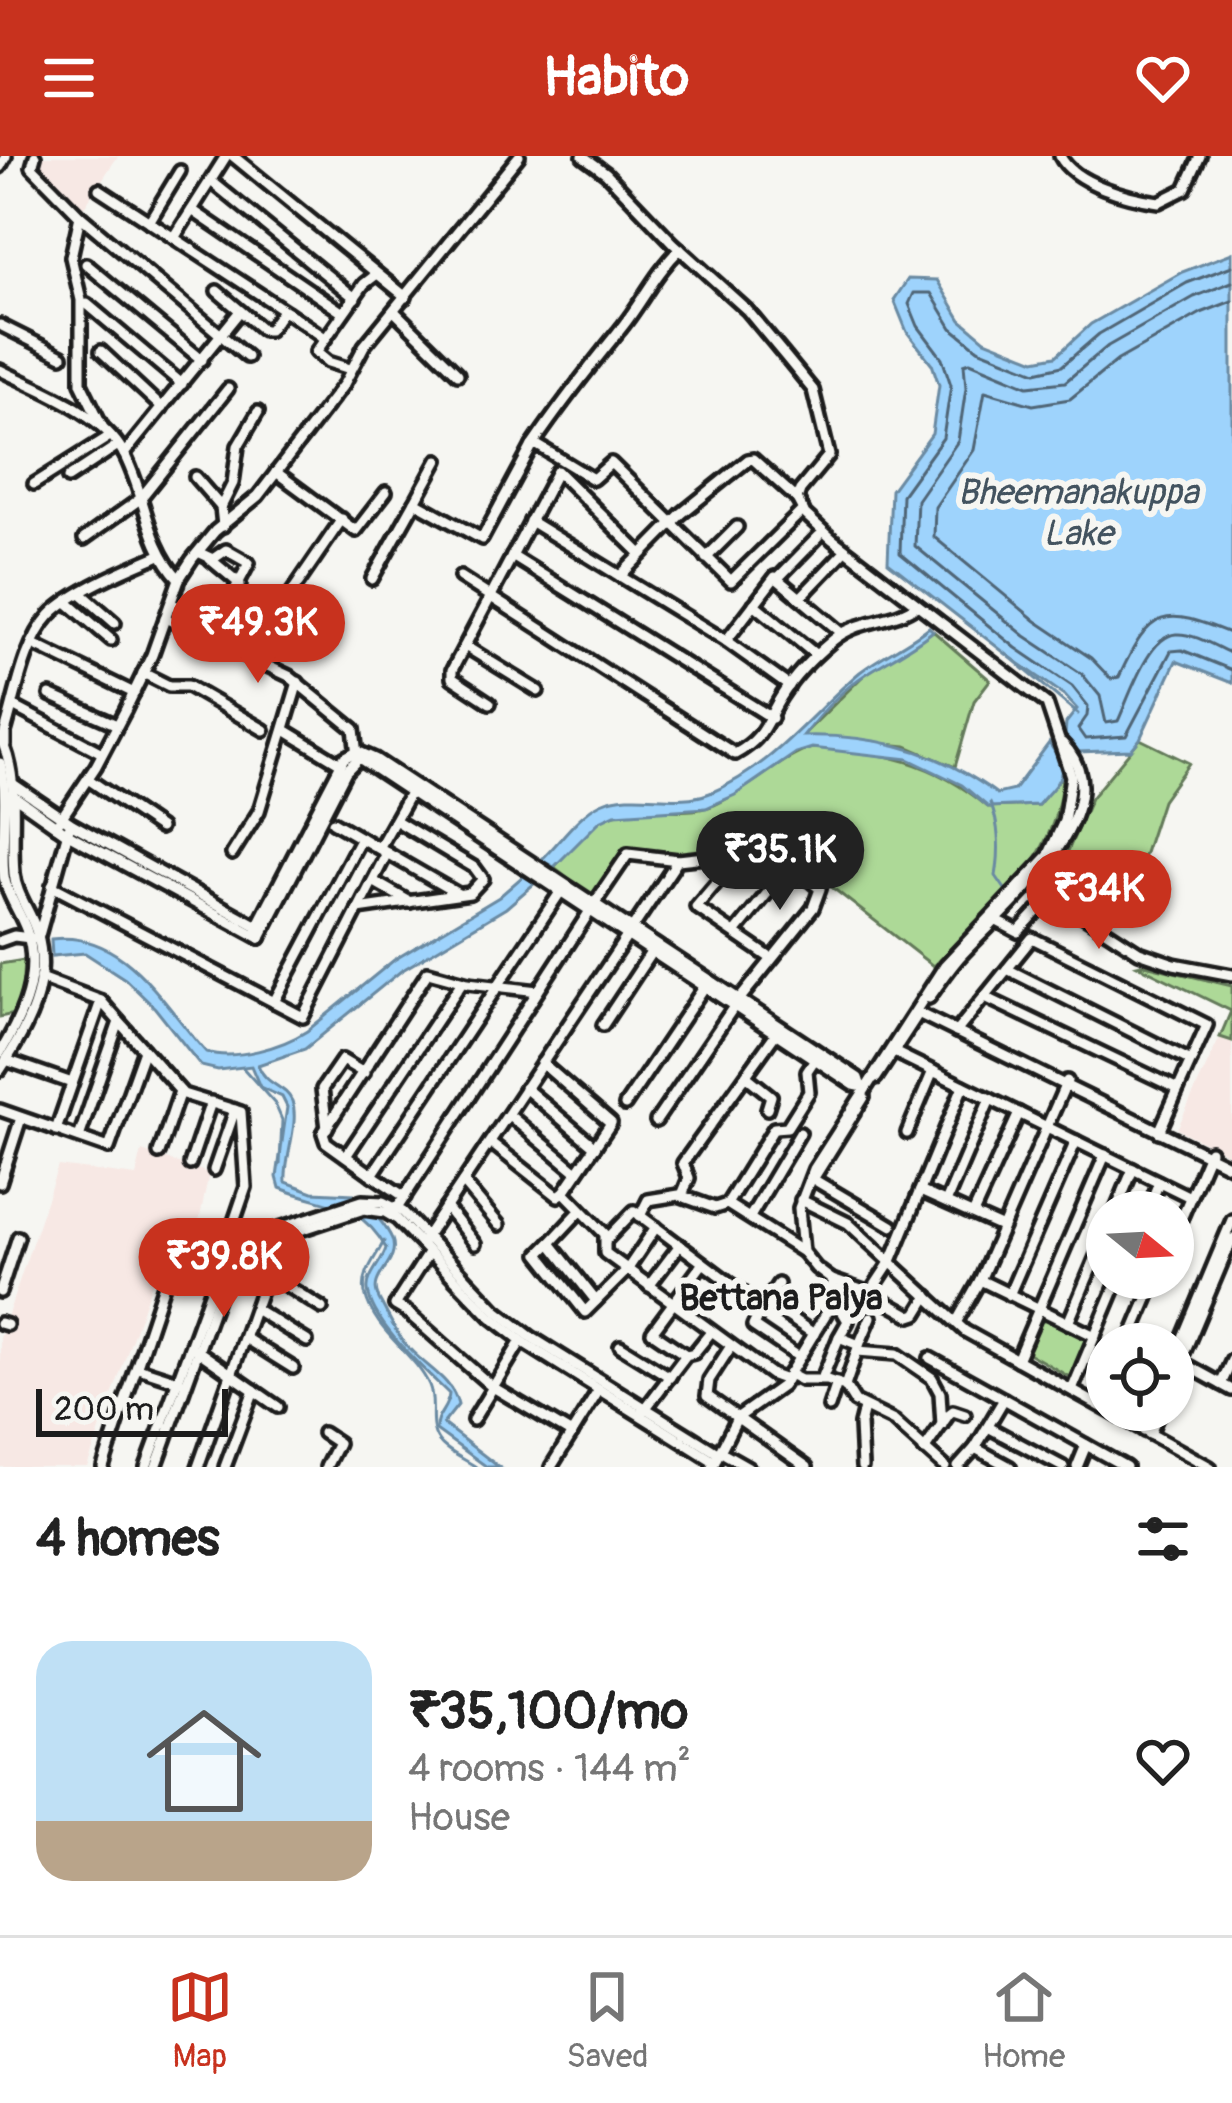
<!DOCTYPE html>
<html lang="en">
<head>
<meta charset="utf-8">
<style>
  :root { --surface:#fff; --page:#f6f6f6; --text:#222; --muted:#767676; --line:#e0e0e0; --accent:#c8321e }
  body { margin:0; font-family:Pangolin,sans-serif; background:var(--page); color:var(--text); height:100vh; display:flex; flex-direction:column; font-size:45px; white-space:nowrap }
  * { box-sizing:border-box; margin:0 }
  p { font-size:39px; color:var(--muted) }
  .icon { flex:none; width:66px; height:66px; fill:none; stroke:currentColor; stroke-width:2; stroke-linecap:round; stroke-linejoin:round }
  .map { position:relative; height:1311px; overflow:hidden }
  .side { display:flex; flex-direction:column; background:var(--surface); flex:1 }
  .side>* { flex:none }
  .needle { width:78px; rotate:108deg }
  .tools { position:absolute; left:1086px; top:1035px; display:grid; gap:24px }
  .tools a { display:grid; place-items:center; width:108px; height:108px; border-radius:50%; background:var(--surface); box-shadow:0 3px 9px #0004; font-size:60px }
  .scale { position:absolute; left:36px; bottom:30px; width:192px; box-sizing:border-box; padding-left:12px; border:6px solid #1c1c1c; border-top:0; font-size:33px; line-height:42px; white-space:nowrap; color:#1c1c1c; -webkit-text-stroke:9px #f6f6f2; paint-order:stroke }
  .price { position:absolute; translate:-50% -102px; padding:0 27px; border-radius:42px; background:var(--accent); color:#fff; font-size:39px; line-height:78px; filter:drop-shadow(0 3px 6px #0008) }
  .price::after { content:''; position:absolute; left:50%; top:72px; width:36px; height:27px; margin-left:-18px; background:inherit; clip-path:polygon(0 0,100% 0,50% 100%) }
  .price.current { background:#222; color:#fff }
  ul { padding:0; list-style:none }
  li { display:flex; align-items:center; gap:36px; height:300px; padding:0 36px }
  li+li { border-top:3px solid var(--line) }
  li span { display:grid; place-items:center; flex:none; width:336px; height:240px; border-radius:36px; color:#555 }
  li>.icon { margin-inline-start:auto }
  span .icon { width:144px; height:144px; fill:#fffc; stroke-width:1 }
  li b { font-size:51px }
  h2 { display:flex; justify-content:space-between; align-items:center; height:144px; padding:0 36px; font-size:51px }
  header { display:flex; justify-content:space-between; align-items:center; height:156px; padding:0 36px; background:var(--accent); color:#fff; font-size:54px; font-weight:800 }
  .tabs { display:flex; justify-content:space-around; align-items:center; height:168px; border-top:3px solid var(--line); background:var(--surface); font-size:33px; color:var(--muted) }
  .tabs a { display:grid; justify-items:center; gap:6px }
  .tabs .current { color:var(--accent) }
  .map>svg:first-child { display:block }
  .built { fill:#f7e8e4 }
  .green { fill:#add997; stroke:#647a5a; stroke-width:3 }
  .water { fill:#9ed3fc; stroke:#6a8aa2; stroke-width:3 }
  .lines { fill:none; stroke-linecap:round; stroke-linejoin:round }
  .shore { stroke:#506576; stroke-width:3 }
  .stream { stroke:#6a8aa2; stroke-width:3 }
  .minor-casing { stroke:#1c1c1c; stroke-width:18 }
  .minor { stroke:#f6f6f2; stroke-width:9 }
  .labels { text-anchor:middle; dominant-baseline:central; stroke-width:12; stroke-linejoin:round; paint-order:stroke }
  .water-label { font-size:36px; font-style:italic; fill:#43535f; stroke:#f6f6f2 }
  .neighbourhood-label { font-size:36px; font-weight:bold; fill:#1c1c1c; stroke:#f6f6f2 }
</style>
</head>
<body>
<header><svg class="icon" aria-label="menu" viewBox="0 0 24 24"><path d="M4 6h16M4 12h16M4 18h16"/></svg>Habito<svg class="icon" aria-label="heart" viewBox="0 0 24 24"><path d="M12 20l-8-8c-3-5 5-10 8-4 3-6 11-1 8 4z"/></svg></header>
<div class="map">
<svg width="1232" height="1311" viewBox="0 0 1232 1311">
  <rect width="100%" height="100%" fill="#f6f6f2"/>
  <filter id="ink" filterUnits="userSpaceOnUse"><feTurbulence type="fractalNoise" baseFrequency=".00833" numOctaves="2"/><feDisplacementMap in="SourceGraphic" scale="24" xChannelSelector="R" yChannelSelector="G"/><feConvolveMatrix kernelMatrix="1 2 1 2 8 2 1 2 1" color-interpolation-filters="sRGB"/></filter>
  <g filter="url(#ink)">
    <g class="built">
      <path d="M39,0h79l-34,51 -47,-41z"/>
      <path d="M1220,881l12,4v115l-55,-27z"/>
      <path d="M142,995l67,22 -13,64h-28l-81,230h-87v-129l58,-172 78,10z"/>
    </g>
    <g class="green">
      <path d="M933,475l57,49 -16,21 -19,66 -49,-21 -104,-10 63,-62z"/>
      <path d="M1140,583l49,24 -27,38 -20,61 -39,58 -51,-32 39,-90z"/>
      <path d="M812,592c70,3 121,13 176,59l50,-2 24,-29c-4,88 -71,133 -129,190l-172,-134c-44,28 -88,23 -138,16l-31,48 -38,-29c14,-14 30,-36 47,-47 32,-20 79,-1 113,-15 34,-14 66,-47 98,-57z"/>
      <path d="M24,804l-2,33 -8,21 -14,3v-53z"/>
      <path d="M1141,808l91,22v55l-12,-4 11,-26 -94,-46z"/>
      <path d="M1040,1156l50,26 -17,41 -50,-29z"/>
    </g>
    <g class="water">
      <path d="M1232,97v430l-56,-22 -36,78 -9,11 -53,2 -13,-17 1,-12 11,-14 -13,-14 -54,-38 -122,-95 3,-72 41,-56 7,-49 -7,-21 -25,-32 -13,-32 14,-21 29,1 24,40 24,20 50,20 21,-4 35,-32 91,-52z"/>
      <path d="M929,471l4,4c-21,17 -44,28 -67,43 -23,15 -46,40 -63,62 71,-2 137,15 194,58l17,-4 35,-47c23,31 11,36 -11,62l-50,2 -26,-22 -54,-26 -96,-11 -16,5 -61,42 -29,13 -91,6 -15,7 -46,46 -13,-7c18,-17 37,-46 60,-57 34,-15 74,4 109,-10 63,-26 100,-79 150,-121 22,-17 48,-28 69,-45z"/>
      <path d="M523,720l12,7 -29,25 -105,63 -96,78 -47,16c8,21 27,20 34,36 8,22 -8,57 -6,81l27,10 41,2c13,13 31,28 38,45 9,25 -26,36 -13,60 8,14 15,30 24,42 17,24 49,35 55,64l-15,19 56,43h-12l-51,-37c-1,-15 12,-21 13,-36 -23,-23 -78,-71 -81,-104 -2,-14 15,-29 18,-42 -27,-48 -62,-42 -106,-60l-3,-11 10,-70 -5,-10 -22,-10 -9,-21 -33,4 -17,-4 -46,-58 -30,-29 -40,-26 -33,3 -1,-17c74,-10 112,66 155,113 29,9 76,-5 101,-21l87,-71 105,-63z"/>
    </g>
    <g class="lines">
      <g class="shore">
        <path d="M1232,110l-45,17 -88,51 -37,32 -26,6 -58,-23 -26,-21 -21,-35h-17l-5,11 9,22 24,32 9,27 -8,53 -41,57 -2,58 116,95 56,38 16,20 -1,10 -9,13 7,10 41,-3 45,-85 11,-1 50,20"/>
        <path d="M1232,126l-38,15 -86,49 -43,36 -37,4 -58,-24 -6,2 2,24 -8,53 -41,59 -2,46 110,90 57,38 18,22 6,27 12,-2c11,-23 30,-85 58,-87 18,-1 40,13 56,20"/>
        <path d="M1232,145l-31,12 -83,47 -48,39 -37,6 -48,-14 -11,59 -39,57 -1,30 102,84 55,37 20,21 8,-2c32,-69 44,-71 113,-43"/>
      </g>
      <g class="stream">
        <path d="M1010,501l68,57"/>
        <path d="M990,647c10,21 10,50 6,73l11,16"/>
        <path d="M243,912l32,36 7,16 -2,45"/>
        <path d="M384,1085c-8,17 -23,32 -19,52 9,39 49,59 64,92 8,18 -2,39 9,55 7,11 27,19 38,27"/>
      </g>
      <g class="minor-casing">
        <g id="minor">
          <path d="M35,0l-3,11 48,49 167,141"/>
          <path d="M226,0l-52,82 113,74"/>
          <path d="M233,0l173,141"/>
          <path d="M583,0l23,17 67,70 74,67 39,47 27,33 16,65 -29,35 -3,9 8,15 27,25 215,165 24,72 -7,45 -16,35 -103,109 -131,204 -15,39 4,44 13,16 16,12 3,19 -53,87 -45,32 -25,49"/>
          <path d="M1060,0c14,28 69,42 99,46l26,-13 15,-33"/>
          <path d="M0,11l6,-11"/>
          <path d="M211,25l144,117"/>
          <path d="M99,33l75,49"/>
          <path d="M192,54l151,103"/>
          <path d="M80,60l-9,41 10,43v83l21,43"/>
          <path d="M149,66l31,-51"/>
          <path d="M86,108l116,96"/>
          <path d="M217,135l46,39h6l13,-18h5l38,26"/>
          <path d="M87,148l95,80"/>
          <path d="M394,155l64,63"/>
          <path d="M0,169l62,31"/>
          <path d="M101,195l61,57"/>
          <path d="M350,213l-22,-7 -12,-10 48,-68 13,-10"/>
          <path d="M0,214c40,20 100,41 123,82 23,42 23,92 56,127"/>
          <path d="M532,290c27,-40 56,-77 86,-114 23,-27 36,-58 62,-83"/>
          <path d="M124,298l116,-143"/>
          <path d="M438,304l-23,42 67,37 50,-93 5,-1 56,34 18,-16 120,118 72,-71"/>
          <path d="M276,316l80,59 30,-39"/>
          <path d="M195,321l26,30"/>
          <path d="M68,322l50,-33"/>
          <path d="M34,328l76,-48"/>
          <path d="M530,365l196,120 63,45"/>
          <path d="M223,370l-2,-19 12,-24 5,-37 20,-34"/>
          <path d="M84,383l56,-40 88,-110"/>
          <path d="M200,397l13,6 13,-9 23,13 -32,61"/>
          <path d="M512,400l260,162"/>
          <path d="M706,402l31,-31"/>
          <path d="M210,403l30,25"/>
          <path d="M620,420l61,-62 67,-54 5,-1 44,40"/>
          <path d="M460,421l275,177c31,-17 30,-32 46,-57 13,-21 32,-40 51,-56 25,-22 60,-18 85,-36"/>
          <path d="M372,423l43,-77"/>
          <path d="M777,423l42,-43"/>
          <path d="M82,438l33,29"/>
          <path d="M800,442l42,-44"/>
          <path d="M67,446l44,38"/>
          <path d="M171,448l27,9 10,-5 13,6"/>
          <path d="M754,448l62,51"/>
          <path d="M165,462l124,58 65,53 3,26"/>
          <path d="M217,468l27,11 18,1 21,-18 -4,-7 63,-92"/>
          <path d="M726,485l49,-64 67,56"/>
          <path d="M33,488l101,49"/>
          <path d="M465,490l73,45"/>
          <path d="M143,517l26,13h19l76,44"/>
          <path d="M50,539l67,30"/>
          <path d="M490,547l-38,-25v-8l105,-199 84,83"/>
          <path d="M13,550l89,47"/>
          <path d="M285,574l56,34"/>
          <path d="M0,581c21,42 10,90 14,136 2,23 17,38 23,60 15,51 -10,96 -37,137"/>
          <path d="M5,589v-13c11,-36 19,-89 45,-117 23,-24 79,-47 110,-60"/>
          <path d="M0,607c10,37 0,76 4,113 3,20 15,34 22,53 16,45 -3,86 -26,124"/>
          <path d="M88,623l72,49"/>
          <path d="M13,628l59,40 185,102"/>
          <path d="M11,638l55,39 194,105"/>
          <path d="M333,666l125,72"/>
          <path d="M56,670l40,-60 29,-55 27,-56 27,-76 13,-20 23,-28 43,-35 86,-112 20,-38 155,-190"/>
          <path d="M379,692l32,-57"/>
          <path d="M232,698l27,-43 39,-129"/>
          <path d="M373,725l37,21"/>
          <path d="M52,730l251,131 84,-164"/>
          <path d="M594,748l34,-50 50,6"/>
          <path d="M358,753l112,-16 13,-14 -8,-11 -80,-48"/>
          <path d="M995,764l23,12 26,-28 15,-4 80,52 35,12 58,11"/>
          <path d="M735,777l56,-69"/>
          <path d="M260,782l-3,-12 87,-168 13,-7 18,8 483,319 2,6"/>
          <path d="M260,782l86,-167 13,-13 495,327 10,2"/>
          <path d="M0,785l14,-5 24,3 31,-111"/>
          <path d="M1007,813l184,92"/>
          <path d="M40,822l61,23 82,93 58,18 5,75 -25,73"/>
          <path d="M985,841l193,92"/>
          <path d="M929,842c9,-13 18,-26 28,-38 39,-45 173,-149 105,-217"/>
          <path d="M739,844l74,-92 7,-19 -60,-51 -8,3 -56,66 76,52"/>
          <path d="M274,846l87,-164"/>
          <path d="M918,857l314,154"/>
          <path d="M603,869l49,-74"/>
          <path d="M956,876l76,-94 175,87 -48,107"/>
          <path d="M894,896l296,145"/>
          <path d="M6,904l66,23"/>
          <path d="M542,907l69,60 -47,69"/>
          <path d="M746,920l25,20 -4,13"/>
          <path d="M876,922l40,-61"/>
          <path d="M525,932l70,59"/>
          <path d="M625,949l80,-119"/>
          <path d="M0,954l109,38 35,-98"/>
          <path d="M509,959l68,57"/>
          <path d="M656,965l79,-116"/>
          <path d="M327,972l-5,-39 20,-29 22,13"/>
          <path d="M56,974l45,-129"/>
          <path d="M907,977l26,-62"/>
          <path d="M79,981l40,-115"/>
          <path d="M490,986l68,54 6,-4 41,42v19l167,122 14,5"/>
          <path d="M159,997l21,-62"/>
          <path d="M346,1000l116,-174"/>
          <path d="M190,1008l21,-62"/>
          <path d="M214,1014l21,-60"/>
          <path d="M372,1019l-46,-33 -3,-9 105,-161 40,11 70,8"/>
          <path d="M813,1023l51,-82"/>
          <path d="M813,1023l79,47"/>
          <path d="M463,1026l36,43"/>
          <path d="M0,1027l21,-65"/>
          <path d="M920,1035l81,36"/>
          <path d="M682,1039l7,-17 -6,-15 94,-131"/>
          <path d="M405,1041l-33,-22 189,-284"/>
          <path d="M801,1044l47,23 117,108 245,136"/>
          <path d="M946,1046l44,-103"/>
          <path d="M727,1048l47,-76 13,-1 22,-35 -2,-21 8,-12"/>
          <path d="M446,1051l29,37"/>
          <path d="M580,1055l-30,32 46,58"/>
          <path d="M1115,1056l18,-43"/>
          <path d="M1147,1056l12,-30"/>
          <path d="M394,1057l196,-302"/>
          <path d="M973,1058l46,-101"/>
          <path d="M640,1060l8,-16 31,-5 36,13 12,-4 76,48"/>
          <path d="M750,1061l50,-84"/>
          <path d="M1173,1082l37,-87"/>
          <path d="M607,1083l27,-28 128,96 5,-5 47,32"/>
          <path d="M424,1084l254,-380 45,-5 29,-14"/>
          <path d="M550,1087l-11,11 46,58 42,-42 29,-43"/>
          <path d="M429,1096l-34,53 12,7 84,74 81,48"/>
          <path d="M237,1099l85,53"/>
          <path d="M832,1124l38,13 41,23 6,-2 11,-18"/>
          <path d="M980,1124l115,56"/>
          <path d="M649,1130l31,-41"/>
          <path d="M0,1136l18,-55"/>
          <path d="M870,1137l21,-32 72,-175"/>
          <path d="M1009,1139l67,-154"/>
          <path d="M835,1143l13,22 -9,16 20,8 -14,41"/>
          <path d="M766,1146l12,-18"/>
          <path d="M762,1151l-9,19 46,31"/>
          <path d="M255,1153l52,32"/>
          <path d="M957,1165l23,-41 87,-199"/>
          <path d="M0,1167l7,2"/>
          <path d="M1068,1167l39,-92"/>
          <path d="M245,1182l48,30"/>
          <path d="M1128,1188l28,-66"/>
          <path d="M859,1189l12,-28"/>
          <path d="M620,1190l50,31"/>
          <path d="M731,1190l-22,34 -2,16 100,71"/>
          <path d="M195,1193l83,58"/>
          <path d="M857,1195l40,3 35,24 8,15 2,32"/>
          <path d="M686,1199l-34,-23 51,-69"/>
          <path d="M930,1202l196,109"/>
          <path d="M1017,1204l88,-205"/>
          <path d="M1173,1205l59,-141"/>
          <path d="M1179,1205l53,29"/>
          <path d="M138,1212l43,14"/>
          <path d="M789,1218l12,6h26l18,6 10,16 39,19 51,46"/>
          <path d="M822,1223l17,-42"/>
          <path d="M1173,1223l59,-140"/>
          <path d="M1221,1228l11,-24"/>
          <path d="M1072,1234l47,-112"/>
          <path d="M829,1251l8,-24"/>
          <path d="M642,1257l44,-58 8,-2 17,-21"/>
          <path d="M473,1264l48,-79"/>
          <path d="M988,1271l75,40"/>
          <path d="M1144,1275l9,-21"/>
          <path d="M323,1277l15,10 -12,24"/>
          <path d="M1150,1278l10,-24"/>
          <path d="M975,1292l35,19"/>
          <path d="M924,1294l25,-36 4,-3 12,4"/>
          <path d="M725,1298l23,13"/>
          <path d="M103,1311l72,-215"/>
          <path d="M146,1311l68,-185 20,-31 24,-16 104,-34 21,1 20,10 94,99 34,26 188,117"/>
          <path d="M156,1311l66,-182 13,-24 26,-18 103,-34 21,3 12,7 94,98 35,27 189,118"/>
          <path d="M198,1311l69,-193"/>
          <path d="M225,1311l29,-77"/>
          <path d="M551,1311l48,-77"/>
          <path d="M862,1311l-2,-43 4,-16"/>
          <path d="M958,1311l17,-19 29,-49"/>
          <path d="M1077,1311l9,-22"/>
        </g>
      </g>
      <use href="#minor" class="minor"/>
    </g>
  </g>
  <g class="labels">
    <g class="water-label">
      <text x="1078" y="336">Bheemanakuppa<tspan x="1078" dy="41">Lake</tspan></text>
    </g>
    <g class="neighbourhood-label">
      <text x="781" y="1142">Bettana Palya</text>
    </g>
  </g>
</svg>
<div class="tools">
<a><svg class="needle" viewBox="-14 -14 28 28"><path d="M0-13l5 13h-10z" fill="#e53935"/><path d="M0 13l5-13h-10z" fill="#767676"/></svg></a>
<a><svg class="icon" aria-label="locate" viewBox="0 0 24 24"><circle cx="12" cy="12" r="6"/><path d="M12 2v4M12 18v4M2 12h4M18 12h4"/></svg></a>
</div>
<div class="scale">200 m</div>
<b class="price" style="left:258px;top:530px">₹49.3K</b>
<b class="price current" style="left:780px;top:757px">₹35.1K</b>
<b class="price" style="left:1099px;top:796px">₹34K</b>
<b class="price" style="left:224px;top:1164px">₹39.8K</b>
</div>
<section class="side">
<h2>4 homes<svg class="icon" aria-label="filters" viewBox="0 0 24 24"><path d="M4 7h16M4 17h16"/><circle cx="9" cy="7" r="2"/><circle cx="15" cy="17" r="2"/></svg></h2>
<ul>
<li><span style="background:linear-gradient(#bfe0f5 75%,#b9a48a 0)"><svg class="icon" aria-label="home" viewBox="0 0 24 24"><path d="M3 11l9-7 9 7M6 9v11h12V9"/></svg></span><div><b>₹35,100/mo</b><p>4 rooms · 144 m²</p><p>House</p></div><svg class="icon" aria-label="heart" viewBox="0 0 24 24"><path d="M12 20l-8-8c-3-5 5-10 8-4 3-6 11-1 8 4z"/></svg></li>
</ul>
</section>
<nav class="tabs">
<a class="current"><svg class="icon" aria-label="map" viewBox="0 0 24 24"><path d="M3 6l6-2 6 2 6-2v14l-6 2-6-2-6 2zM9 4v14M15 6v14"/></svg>Map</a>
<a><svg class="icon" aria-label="saved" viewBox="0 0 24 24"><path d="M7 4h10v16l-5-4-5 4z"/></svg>Saved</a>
<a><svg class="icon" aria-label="home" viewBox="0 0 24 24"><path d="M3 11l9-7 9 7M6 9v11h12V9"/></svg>Home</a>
</nav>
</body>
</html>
